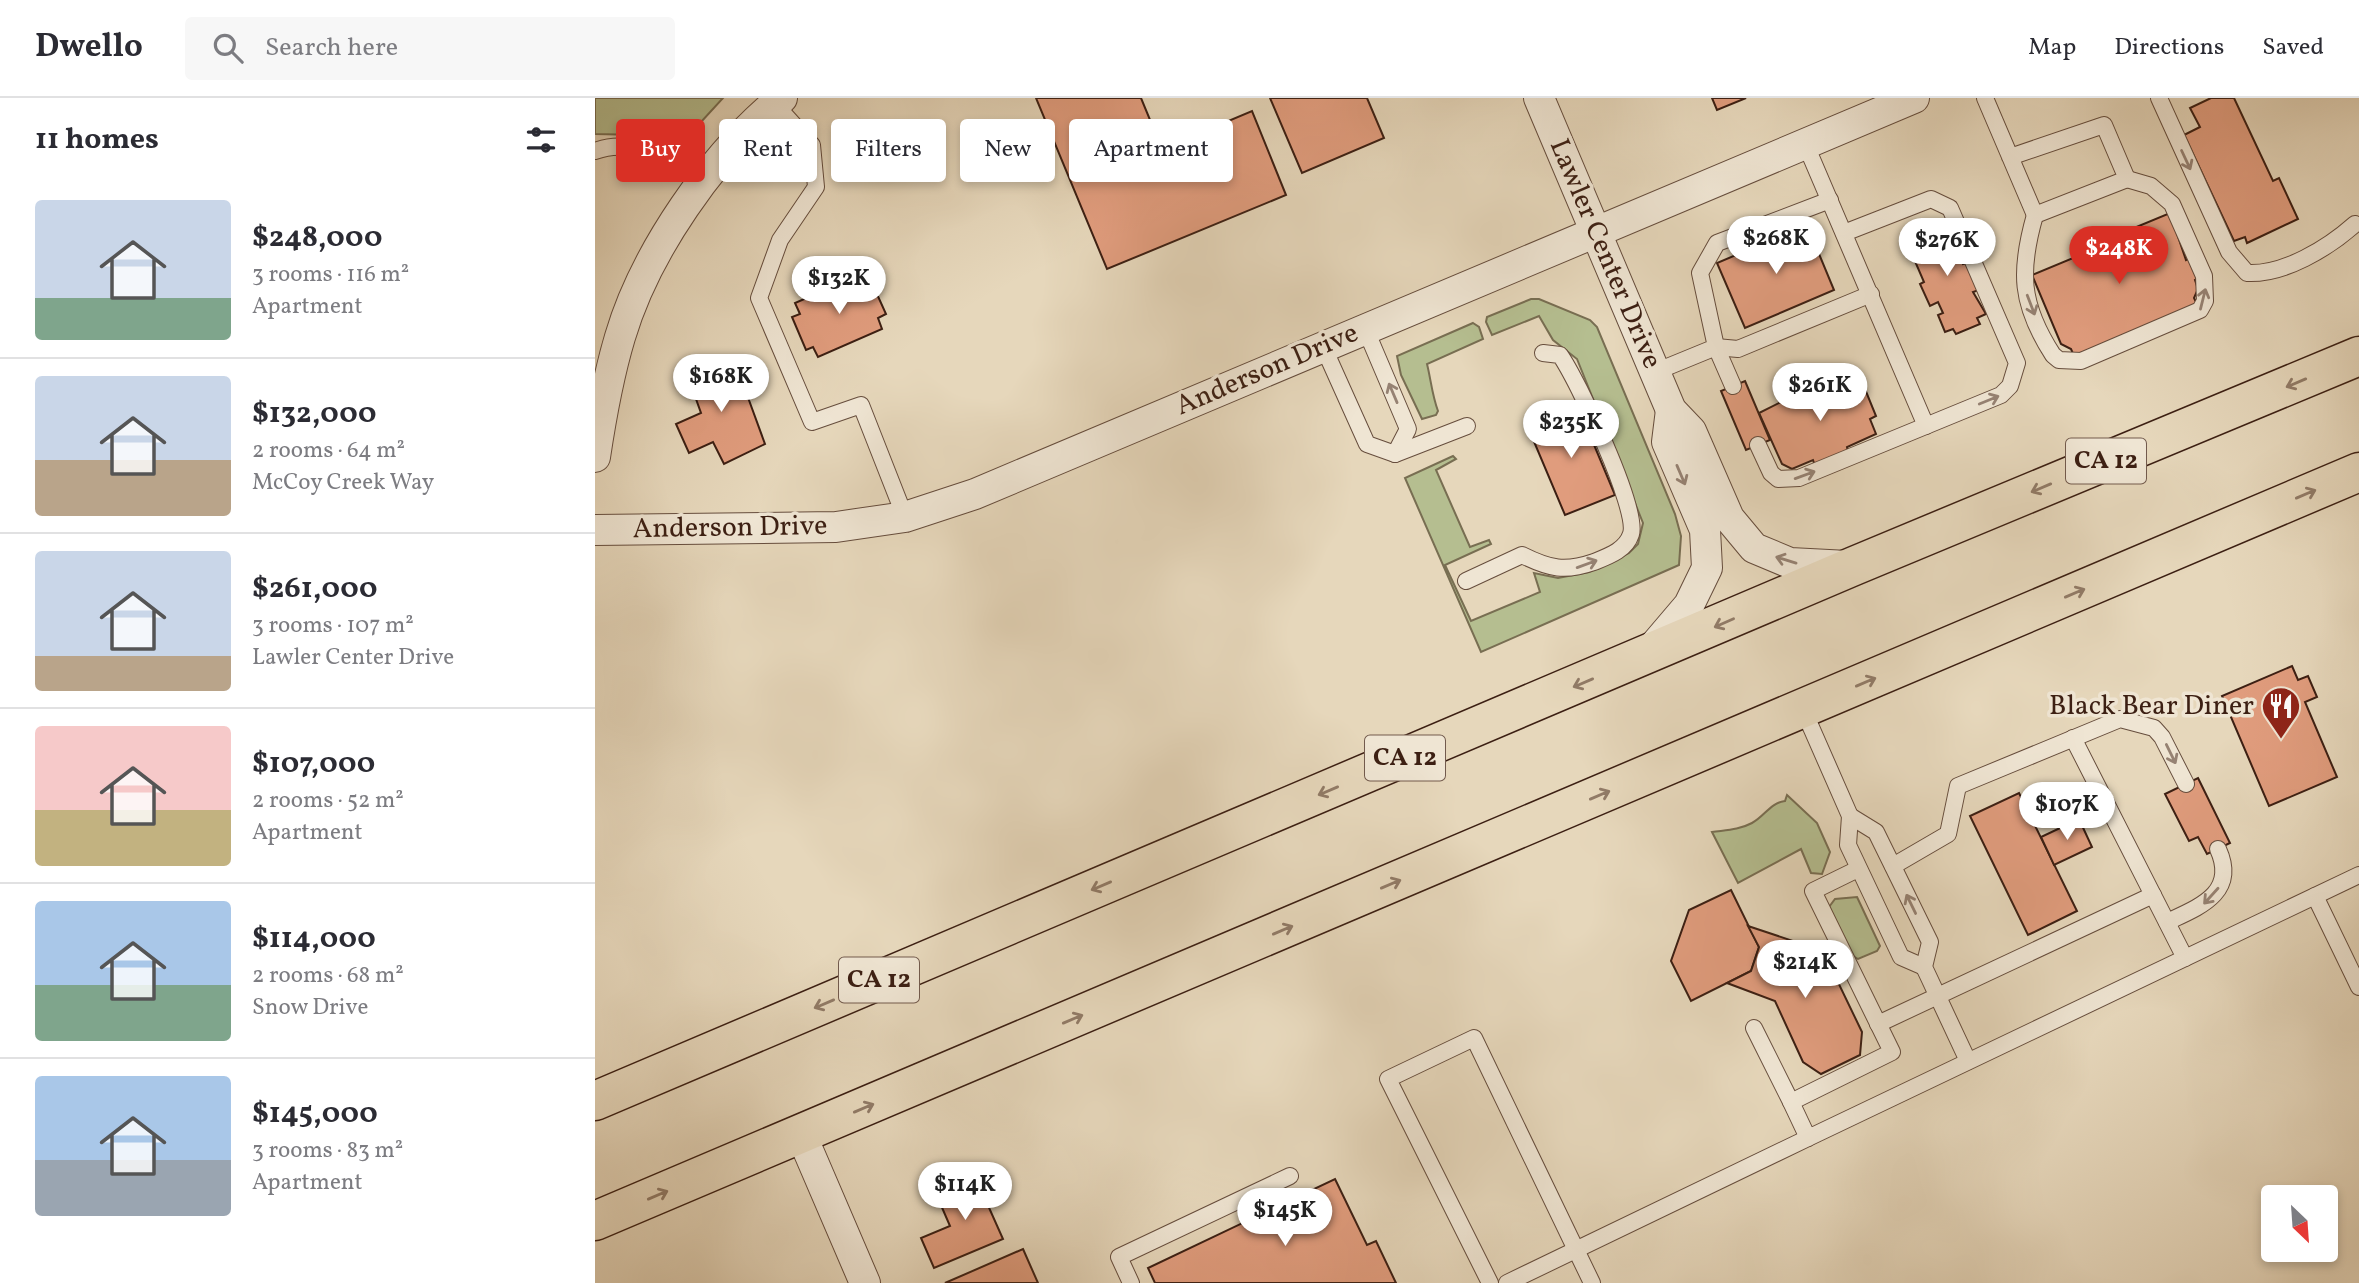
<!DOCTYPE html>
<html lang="en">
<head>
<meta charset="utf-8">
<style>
  :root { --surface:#fff; --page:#f7f7f7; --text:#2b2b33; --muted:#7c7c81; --line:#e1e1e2; --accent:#d93025 }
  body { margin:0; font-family:Vollkorn,serif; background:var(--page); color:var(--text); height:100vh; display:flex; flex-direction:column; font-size:26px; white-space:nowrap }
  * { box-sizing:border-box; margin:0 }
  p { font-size:23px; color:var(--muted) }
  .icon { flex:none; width:38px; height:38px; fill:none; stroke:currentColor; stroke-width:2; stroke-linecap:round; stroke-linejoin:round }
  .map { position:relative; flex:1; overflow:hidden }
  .drawer { display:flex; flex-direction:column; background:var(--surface); width:595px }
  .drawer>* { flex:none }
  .banner { position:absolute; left:21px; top:21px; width:665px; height:63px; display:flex; gap:14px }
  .needle { width:46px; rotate:155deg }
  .buttons { position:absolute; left:1666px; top:1087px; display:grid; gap:14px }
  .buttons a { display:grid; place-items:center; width:77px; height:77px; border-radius:7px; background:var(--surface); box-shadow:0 4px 10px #0003; font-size:35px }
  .price { position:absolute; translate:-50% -60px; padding:0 16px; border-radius:24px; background:#fff; color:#222; font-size:23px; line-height:46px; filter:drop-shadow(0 2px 4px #0008) }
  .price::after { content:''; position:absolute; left:50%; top:42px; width:21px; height:16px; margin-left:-10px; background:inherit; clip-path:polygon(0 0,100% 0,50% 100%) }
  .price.active { background:var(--accent); color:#fff }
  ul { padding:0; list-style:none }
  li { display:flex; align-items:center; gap:21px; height:175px; padding:0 35px }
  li+li { border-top:2px solid var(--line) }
  li span { display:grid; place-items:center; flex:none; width:196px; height:140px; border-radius:7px; color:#555 }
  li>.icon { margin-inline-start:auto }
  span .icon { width:84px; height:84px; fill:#fffc; stroke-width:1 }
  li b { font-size:30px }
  h2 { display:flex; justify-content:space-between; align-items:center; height:84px; padding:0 35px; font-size:30px }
  .chip { padding:0 24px; border-radius:7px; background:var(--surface); box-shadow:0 4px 10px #0003; font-size:24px; line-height:63px }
  .chip.active { background:var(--accent); color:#fff }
  header { display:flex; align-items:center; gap:42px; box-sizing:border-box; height:98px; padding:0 35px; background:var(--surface); border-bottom:2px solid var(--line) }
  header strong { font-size:33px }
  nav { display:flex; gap:38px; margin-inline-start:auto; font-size:24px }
  .search { width:490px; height:63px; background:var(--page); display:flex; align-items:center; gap:18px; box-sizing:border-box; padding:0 24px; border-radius:7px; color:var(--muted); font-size:26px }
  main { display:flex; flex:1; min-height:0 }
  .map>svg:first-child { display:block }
  .green { fill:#b5be90; stroke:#786e52; stroke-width:2 }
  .building { fill:#e09c7d; stroke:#3c1f13; stroke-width:2 }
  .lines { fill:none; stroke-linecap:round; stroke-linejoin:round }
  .service-casing { stroke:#664d3d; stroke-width:18 }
  .minor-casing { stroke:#664d3d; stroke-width:32 }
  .trunk-casing { stroke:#3c1f13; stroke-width:41 }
  .service { stroke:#efe5d3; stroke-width:16 }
  .minor { stroke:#efe5d3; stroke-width:30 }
  .trunk { stroke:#e6d7bb; stroke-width:38 }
  .oneway { stroke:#968273 }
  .oneway2 { stroke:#917b67 }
  .labels { text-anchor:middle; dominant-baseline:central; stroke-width:7; stroke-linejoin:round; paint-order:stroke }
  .shield { fill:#efe5d3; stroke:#725a4d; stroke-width:2 }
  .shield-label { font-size:26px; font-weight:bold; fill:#3c1f13 }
  .street-label { font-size:28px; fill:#3c1f13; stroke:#efe5d3 }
  .poi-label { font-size:28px; fill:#3c1f13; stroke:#efe5d3; text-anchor:end }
</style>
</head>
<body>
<header>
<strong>Dwello</strong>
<div class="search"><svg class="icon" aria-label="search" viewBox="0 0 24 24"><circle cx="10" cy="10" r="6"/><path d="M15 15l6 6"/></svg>Search here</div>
<nav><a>Map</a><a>Directions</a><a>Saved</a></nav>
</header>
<main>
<section class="drawer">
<h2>11 homes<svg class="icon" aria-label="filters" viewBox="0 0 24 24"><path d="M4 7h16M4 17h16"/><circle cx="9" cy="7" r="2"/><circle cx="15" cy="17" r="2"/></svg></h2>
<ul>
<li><span style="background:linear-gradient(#c9d6e8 70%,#7fa58c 0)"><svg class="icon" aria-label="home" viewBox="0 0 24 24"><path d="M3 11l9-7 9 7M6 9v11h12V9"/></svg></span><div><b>$248,000</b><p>3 rooms · 116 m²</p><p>Apartment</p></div></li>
<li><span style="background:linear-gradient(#c9d6e8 60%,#b9a48a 0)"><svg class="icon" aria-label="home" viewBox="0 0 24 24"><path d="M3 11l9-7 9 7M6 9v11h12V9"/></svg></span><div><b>$132,000</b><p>2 rooms · 64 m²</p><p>McCoy Creek Way</p></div></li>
<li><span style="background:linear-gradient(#c9d6e8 75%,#b9a48a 0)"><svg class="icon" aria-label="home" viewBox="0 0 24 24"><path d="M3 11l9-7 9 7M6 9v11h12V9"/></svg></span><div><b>$261,000</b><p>3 rooms · 107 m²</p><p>Lawler Center Drive</p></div></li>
<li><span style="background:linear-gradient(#f6c9c9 60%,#c2b280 0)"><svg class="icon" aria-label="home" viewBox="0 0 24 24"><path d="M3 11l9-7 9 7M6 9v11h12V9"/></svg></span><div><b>$107,000</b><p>2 rooms · 52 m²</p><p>Apartment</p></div></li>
<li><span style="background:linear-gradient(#a9c7e8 60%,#7fa58c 0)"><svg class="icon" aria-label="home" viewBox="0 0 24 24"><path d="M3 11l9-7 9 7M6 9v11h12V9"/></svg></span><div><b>$114,000</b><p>2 rooms · 68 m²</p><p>Snow Drive</p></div></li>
<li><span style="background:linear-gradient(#a9c7e8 60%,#9aa5b1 0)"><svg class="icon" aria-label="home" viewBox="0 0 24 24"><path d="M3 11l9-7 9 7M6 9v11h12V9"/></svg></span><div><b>$145,000</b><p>3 rooms · 83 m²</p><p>Apartment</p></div></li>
</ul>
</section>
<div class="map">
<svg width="1764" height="1185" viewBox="0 0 1764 1185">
  <rect width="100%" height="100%" fill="#e6d7bb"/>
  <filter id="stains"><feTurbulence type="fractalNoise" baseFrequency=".00286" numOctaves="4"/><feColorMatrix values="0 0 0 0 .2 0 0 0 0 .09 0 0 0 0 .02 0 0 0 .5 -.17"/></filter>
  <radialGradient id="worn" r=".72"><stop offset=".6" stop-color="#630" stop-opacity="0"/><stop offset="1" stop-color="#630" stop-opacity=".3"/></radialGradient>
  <g class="green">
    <path d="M0,0h128l-44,48 -39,-11 -45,-1z"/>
    <path d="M936,201h8l51,21 7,7 78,187 6,22 -2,29 -198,87 -76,-174 48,-22 3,3 -20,11 34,77 19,-7 2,4 -46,21 26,56 69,-29 -6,-19 24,5 31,-6 40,-19 9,-9 5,-21 -66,-164 -24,-19 -14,-24 -47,19 -6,-13 1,-5z"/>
    <path d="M878,225l6,4 4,12 -56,25c4,16 5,31 11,47l-2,4 -14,4 -21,-44 -4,-19z"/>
    <path d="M1192,697l30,28 13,29 -8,22 -11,-1 -10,-24 -63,34 -26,-51c14,-2 27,-2 40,-9 13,-7 18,-20 33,-22z"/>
    <path d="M1262,799l23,49 -3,5 -19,8 -5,-3 -24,-49 6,-8z"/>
  </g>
  <g class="building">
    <path d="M441,0h105l21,51 90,-38 34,84 -179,74z"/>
    <path d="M675,0h97l17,40 -82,35z"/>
    <path d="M1117,0h34l-29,12z"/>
    <path d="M1616,0h23l39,83 6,-3 19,41 -51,24 -2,-6 -11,4 -50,-106 16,-8 -10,-19z"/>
    <path d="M1575,115l16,47 4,-2 8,20 -3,2 3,9 -4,9 3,6 -123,52 -3,-7 -10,-5 -29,-69 87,-36 -2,-4z"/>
    <path d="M1349,123l19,43 7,-2 12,27 -9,3 13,22 -9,4 3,6 -24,10 -3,-5 -8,3 -7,-17 5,-2 -5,-11 -8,4 -10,-22 4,-2 -19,-44z"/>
    <path d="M1212,127l27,65 -89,38 -28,-65z"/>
    <path d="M264,177l5,11 8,-3 14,31 -8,4 4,11 -64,28 -5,-10 -7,3 -14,-33 8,-3 -5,-11z"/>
    <path d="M129,259l17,37 5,-2 19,52 -41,20 -11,-22 -24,11 -13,-29 25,-11 -14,-39z"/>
    <path d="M1257,276l7,17 6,-2 11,27 -6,3 6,15 -29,13 1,5 -33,14 -2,-6 -21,9 -10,-5 -23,-51 62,-31 1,4z"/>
    <path d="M1150,283l25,59 -24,10 -25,-59z"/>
    <path d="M982,306l38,91 -50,20 -38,-90z"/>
    <path d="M1697,568l6,14 10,-4 9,21 -12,5 32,75 -68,29 -47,-110z"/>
    <path d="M1603,680l32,65 -23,11 -9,-17 -9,4 -24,-47z"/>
    <path d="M1424,695l58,118 -49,24 -58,-119z"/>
    <path d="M1484,721l13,28 -38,18 -13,-28z"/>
    <path d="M1136,792l28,57 -8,24 -60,30 -20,-40 18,-51z"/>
    <path d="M1153,828l75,25 39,81 -2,23 -39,19 -18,-12 -28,-61 -48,-18 24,-12 8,-24z"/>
    <path d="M405,1078l6,16 -20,9 17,38 -69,29 -13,-30 29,-12 -13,-30 41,-17 3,6z"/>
    <path d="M740,1081l32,66 9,-4 20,42h-241l-7,-15z"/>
    <path d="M428,1151l15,34h-93z"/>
  </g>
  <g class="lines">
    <g class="service-casing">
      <g id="service">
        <path d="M1390,0l50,117 92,-36 -23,-54 -94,32"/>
        <path d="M1564,0l70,154 18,21c37,2 81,-25 108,-49"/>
        <path d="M180,6l37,41 4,42 -36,53 -21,58 53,124 49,-17 44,112"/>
        <path d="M1210,45l121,283"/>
        <path d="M0,53c40,-15 74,11 106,33"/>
        <path d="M1440,117c-16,56 -15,89 18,140l6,5 22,1 119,-51 5,-9 -1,-25 -32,-72 -21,-18 -24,-7"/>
        <path d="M770,230l43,101 -13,25"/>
        <path d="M728,248l44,98 28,10 72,-28"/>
        <path d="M1121,249l22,2 133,-55"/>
        <path d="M1121,249l17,39"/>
        <path d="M1060,274l61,-25 -16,-74 17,-30 113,-43"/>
        <path d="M1163,347l13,28 7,6 21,-1 202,-83 9,-9 7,-23 -67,-155 -19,-9 -87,34"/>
        <path d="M871,483l56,-26c28,14 43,17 72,7 15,-6 32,-12 37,-28 8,-25 -54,-155 -71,-179l-17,-2"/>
        <path d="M1208,611l47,107 -2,29 53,112 23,10"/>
        <path d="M1478,640l112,220"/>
        <path d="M1255,718l26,16 54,110 -6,25 44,94"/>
        <path d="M1298,768l55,-32 10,-48 162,-67 34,9 8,9 24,47"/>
        <path d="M1720,798l44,91"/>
        <path d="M1572,824c32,-15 71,-29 51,-73"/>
        <path d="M1283,926l275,-129"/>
        <path d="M1159,930l37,74 101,-50 -79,-161 45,-22"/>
        <path d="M1196,1004l17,36 551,-263"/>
        <path d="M536,1185l-12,-26 171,-81"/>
        <path d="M895,1185l-102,-204 86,-41 118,245"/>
        <path d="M912,1185l301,-145"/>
      </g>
    </g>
    <g class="minor-casing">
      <g id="minor">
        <path d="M944,0l132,312 20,21 38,87 25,30 36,15 58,3"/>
        <path d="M0,359c6,-40 13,-80 25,-120 25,-85 93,-183 162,-239"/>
        <path d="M0,432l241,-3 69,-10 70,-23 939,-396"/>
        <path d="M1054,554l40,-47 18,-37 -2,-38 -38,-88 4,-32"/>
        <path d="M206,1036l64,149"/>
      </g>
    </g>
    <g class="trunk-casing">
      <g id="trunk">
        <path d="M0,1003l1259,-535 505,-210"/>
        <path d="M0,1123l1764,-749"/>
      </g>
    </g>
    <use href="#service" class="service"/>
    <use href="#minor" class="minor"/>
    <use href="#trunk" class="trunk"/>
  </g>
  <defs><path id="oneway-shaft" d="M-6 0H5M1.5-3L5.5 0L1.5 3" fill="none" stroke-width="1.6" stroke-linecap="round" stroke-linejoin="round" transform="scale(1.75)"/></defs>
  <g class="oneway">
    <use href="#oneway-shaft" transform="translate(1591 62) rotate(65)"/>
    <use href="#oneway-shaft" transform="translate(1608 201) rotate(-76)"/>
    <use href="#oneway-shaft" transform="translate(1436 207) rotate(69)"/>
    <use href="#oneway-shaft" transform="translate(798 295) rotate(-113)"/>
    <use href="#oneway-shaft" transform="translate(1394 302) rotate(-22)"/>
    <use href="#oneway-shaft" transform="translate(1086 377) rotate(67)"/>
    <use href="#oneway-shaft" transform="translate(1210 377) rotate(-20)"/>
    <use href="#oneway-shaft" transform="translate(1191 462) rotate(-163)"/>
    <use href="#oneway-shaft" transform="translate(992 466) rotate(-20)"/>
    <use href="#oneway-shaft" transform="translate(1576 656) rotate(64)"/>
    <use href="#oneway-shaft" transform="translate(1616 798) rotate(132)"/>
    <use href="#oneway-shaft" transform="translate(1316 806) rotate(-116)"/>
  </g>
  <g class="oneway2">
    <use href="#oneway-shaft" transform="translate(1701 285) rotate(157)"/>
    <use href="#oneway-shaft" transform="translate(1446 390) rotate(157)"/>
    <use href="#oneway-shaft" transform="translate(1711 396) rotate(-23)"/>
    <use href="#oneway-shaft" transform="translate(1480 495) rotate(-23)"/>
    <use href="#oneway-shaft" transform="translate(1129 525) rotate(156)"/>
    <use href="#oneway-shaft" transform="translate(1271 584) rotate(-23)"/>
    <use href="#oneway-shaft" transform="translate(988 585) rotate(157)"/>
    <use href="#oneway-shaft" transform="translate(733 693) rotate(157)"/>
    <use href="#oneway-shaft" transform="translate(1005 697) rotate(-23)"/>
    <use href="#oneway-shaft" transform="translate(796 786) rotate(-23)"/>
    <use href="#oneway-shaft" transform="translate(506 788) rotate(157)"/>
    <use href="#oneway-shaft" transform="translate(688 832) rotate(-23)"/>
    <use href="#oneway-shaft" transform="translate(229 906) rotate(157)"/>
    <use href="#oneway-shaft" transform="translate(478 921) rotate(-23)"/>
    <use href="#oneway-shaft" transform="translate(269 1010) rotate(-23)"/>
    <use href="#oneway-shaft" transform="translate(63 1097) rotate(-23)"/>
  </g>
  <defs>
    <g id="restaurant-pin" transform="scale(2.0125)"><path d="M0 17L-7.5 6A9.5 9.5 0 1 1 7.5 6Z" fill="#8f2418" stroke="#efe5d3"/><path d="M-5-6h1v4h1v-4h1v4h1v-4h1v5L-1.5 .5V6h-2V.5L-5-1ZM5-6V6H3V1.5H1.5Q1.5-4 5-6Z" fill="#fff"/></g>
  </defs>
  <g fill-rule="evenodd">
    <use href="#restaurant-pin" x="1686" y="608"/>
  </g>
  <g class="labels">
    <g class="shield">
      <rect x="1471" y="340.5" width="80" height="45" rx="5"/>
      <rect x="770" y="637.5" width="80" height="45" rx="5"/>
      <rect x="244" y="859.5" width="80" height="45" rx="5"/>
    </g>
    <g class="shield-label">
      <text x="1511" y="363">CA 12</text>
      <text x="810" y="660">CA 12</text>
      <text x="284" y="882">CA 12</text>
    </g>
    <g class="street-label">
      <text transform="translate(1010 156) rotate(67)">Lawler Center Drive</text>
      <text transform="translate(672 272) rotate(-23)">Anderson Drive</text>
      <text transform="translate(135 430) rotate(-1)">Anderson Drive</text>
    </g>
    <g class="poi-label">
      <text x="1659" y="608">Black Bear Diner</text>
    </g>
  </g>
  <rect width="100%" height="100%" filter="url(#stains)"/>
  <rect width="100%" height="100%" fill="url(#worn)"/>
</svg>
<div class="buttons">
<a><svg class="needle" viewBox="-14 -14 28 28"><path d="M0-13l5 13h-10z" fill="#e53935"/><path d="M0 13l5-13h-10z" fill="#7c7c81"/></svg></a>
</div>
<b class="price" style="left:1181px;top:178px">$268K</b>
<b class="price" style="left:1352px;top:180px">$276K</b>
<b class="price active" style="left:1524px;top:188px">$248K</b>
<b class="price" style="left:244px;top:218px">$132K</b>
<b class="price" style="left:126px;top:316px">$168K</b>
<b class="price" style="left:1225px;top:325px">$261K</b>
<b class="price" style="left:976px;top:362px">$235K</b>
<b class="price" style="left:1472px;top:744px">$107K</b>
<b class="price" style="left:1210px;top:902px">$214K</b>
<b class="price" style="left:370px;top:1124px">$114K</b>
<b class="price" style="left:690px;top:1150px">$145K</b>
<div class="banner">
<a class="chip active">Buy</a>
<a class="chip">Rent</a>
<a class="chip">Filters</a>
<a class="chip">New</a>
<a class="chip">Apartment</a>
</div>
</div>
</main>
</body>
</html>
